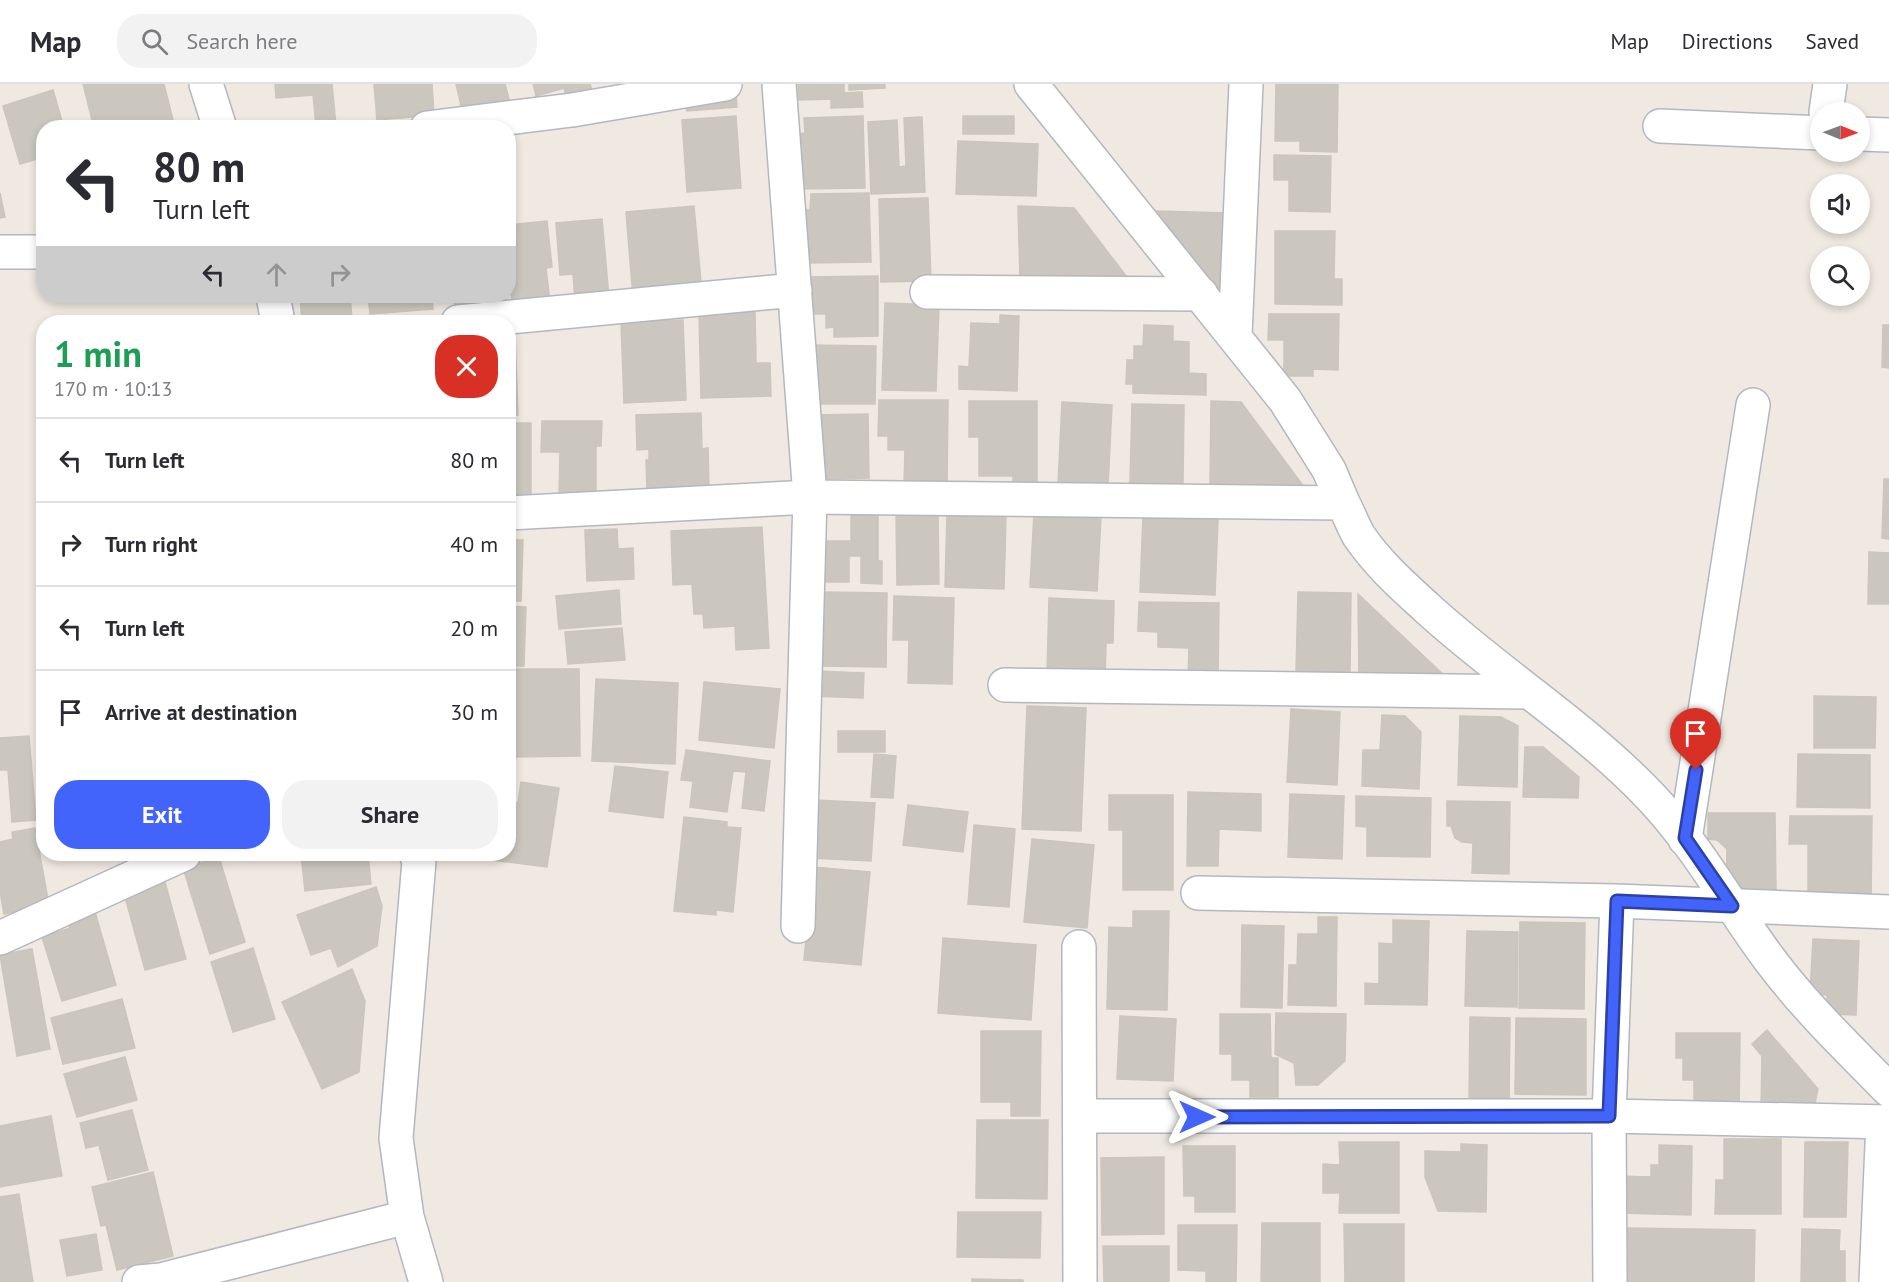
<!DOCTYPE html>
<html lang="en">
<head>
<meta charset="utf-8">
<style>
  body { margin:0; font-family:"PT Sans",sans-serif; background:#f2f2f3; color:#2b2b33; height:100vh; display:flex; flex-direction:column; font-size:22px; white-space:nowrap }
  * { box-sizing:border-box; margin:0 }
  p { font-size:20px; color:#7c7c81 }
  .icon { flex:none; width:33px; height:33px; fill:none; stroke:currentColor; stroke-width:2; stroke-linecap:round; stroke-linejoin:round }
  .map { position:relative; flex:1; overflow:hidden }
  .panel { position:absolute; left:36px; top:231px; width:480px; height:546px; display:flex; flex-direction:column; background:#fff; border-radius:24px; box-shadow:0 3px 9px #0003 }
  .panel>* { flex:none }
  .banner { position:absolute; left:36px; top:36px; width:480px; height:183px; border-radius:24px; box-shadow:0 3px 9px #0003; background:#fff; color:#2b2b33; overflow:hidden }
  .needle { width:39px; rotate:91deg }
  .tools { position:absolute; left:1810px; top:18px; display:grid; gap:12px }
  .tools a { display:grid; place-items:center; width:60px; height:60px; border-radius:50%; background:#fff; box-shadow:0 3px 9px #0003; font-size:30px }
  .pin { position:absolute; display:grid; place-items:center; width:51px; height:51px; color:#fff; margin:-62px -26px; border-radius:50% 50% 50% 0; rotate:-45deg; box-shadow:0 0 6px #0007 }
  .pin .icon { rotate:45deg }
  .me { position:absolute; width:66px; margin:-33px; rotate:90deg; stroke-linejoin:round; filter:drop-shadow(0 0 4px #0008) }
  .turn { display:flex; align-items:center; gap:21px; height:126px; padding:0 18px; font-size:27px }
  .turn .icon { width:78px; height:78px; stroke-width:2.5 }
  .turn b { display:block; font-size:42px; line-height:51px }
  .lanes { display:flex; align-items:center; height:57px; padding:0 18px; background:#0003; justify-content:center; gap:30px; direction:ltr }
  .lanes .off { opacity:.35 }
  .round { display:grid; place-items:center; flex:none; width:63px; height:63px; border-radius:24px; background:#f2f2f3 }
  .head { display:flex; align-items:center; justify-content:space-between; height:102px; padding:0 18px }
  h1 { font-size:36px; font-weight:600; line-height:45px; color:#1e9e55 }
  .cta { display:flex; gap:12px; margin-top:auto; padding:12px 18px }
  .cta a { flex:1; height:69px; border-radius:24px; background:#4264fb; color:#fff; font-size:24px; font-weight:600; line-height:69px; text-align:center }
  .cta a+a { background:#f2f2f3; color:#2b2b33 }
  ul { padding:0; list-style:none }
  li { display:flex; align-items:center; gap:18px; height:84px; padding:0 18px; border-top:2px solid #e1e1e2 }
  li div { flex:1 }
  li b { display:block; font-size:22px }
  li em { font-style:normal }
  header { display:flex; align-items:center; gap:36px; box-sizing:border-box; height:84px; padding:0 30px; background:#fff; border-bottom:2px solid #e1e1e2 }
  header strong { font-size:28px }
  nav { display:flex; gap:33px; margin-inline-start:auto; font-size:21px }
  .search { width:420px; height:54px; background:#f2f2f3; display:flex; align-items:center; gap:15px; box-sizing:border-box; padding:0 21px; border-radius:24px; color:#7c7c81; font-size:22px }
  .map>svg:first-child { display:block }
</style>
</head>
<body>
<header>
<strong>Map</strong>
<div class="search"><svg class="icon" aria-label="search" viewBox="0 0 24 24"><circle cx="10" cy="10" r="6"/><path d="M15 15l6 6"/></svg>Search here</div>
<nav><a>Map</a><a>Directions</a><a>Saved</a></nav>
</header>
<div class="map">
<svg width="1889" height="1198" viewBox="0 0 1889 1198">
  <rect width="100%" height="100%" fill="#efe9e1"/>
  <path fill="#cbc7bf" stroke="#cbc5ba" stroke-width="1.5" d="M83 0H164L174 40 161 44H94Z
    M275 0H332L336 41 316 43 313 11 276 14Z
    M374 0H432L434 31 377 36Z
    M456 0H505L510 19 463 30Z
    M533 0H590L593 10 567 16 564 4 536 12Z
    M798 0H844V9L862 8 863 23 831 24V15L799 16Z
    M849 0H885V4L849 6Z
    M1276 0H1338L1337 68 1300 67V57H1275Z
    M53 6 64 44H44V73L20 80 3 22Z
    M736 8 737 23 687 27 686 12Z
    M736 32 741 104 687 108 682 36Z
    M863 32 865 104 799 105 797 50 805 49 804 34Z
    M963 32H1014V50H963Z
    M922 33 925 108 871 110 868 38 897 36 899 83 906 82 904 34Z
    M958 57 1038 60 1036 112 956 110Z
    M1274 71 1331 72 1330 128 1289 127V96H1274Z
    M0 109 5 133 0 134Z
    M869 109 871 178 804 179 803 126H810L811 110Z
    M928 114 931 197 881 198 879 115Z
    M694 122 702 209 633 214 626 128Z
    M1018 122 1074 124 1130 197H1020Z
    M1154 127 1229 129 1228 207 1217 205Z
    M602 135 609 214 575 216 573 190 560 191 556 139Z
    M547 137 552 183 546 184 550 218 513 223 508 187V141Z
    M1275 147H1335L1334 195H1342V221L1275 220Z
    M878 192V252L834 253V243L826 244V230H809V193Z
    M300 212H350L352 234 302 238Z
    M368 212H432L433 225 370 230Z
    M454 212H491L492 220 455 224Z
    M885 219 939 221 936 307 882 306Z
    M755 228 756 279H770L771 312 701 314 699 230Z
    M1269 230H1339L1338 286 1313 285V292H1284V256H1268Z
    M1000 231 1019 232 1017 307 959 305V282L969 283 971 239 1000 240Z
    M683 236 686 316 624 319 621 238Z
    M1144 241 1173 242V257L1189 258V289L1206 290V311L1133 309V300H1126L1127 276H1134V262H1143Z
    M1883 241H1889V284L1882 283Z
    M508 254H515L518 331H508Z
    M807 261 876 262 875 320H806Z
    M879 316H948L947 402 904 401 905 366H888V352H878Z
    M969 317H1037V400H1013V392H979V353H969Z
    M1211 317 1241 318 1304 403 1210 401Z
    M1062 318 1112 321 1108 402 1058 401Z
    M1132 320 1184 321 1183 400 1130 399Z
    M701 329 702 365 708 364 709 405 647 407 646 376H649V365L637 366 636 331Z
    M868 330 869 394 813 395 812 331Z
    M542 337H602L601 362H596V414H559L560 368H541Z
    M508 339H531V415H508Z
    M1884 395H1889V455L1882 454Z
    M851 426H878V477H882V500L861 499V472H849V498H817V457H851Z
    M1034 428 1101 433 1097 507 1030 503Z
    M896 430H938L939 500 897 501Z
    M947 430 1006 432 1004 505 945 503Z
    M1143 432 1218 435 1215 511 1140 508Z
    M762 443 769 564 736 566 735 542 704 544 703 530H694L692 500 673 501 671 447Z
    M617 445 618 465 633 464 634 495 587 497 585 446Z
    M508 456H523L521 517H508Z
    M1869 468 1889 469V520H1868Z
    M619 506 621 540 559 545 556 512Z
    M822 508 887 509 886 583 821 582Z
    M1298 508 1351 509 1350 591 1296 590Z
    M1358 510 1448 595 1359 596Z
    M894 512 954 514 952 600 908 599 909 556H893Z
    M1049 514 1114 517 1113 559H1106L1105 592 1047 590Z
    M1139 518 1219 519 1218 598 1188 597 1189 564 1158 563V548L1138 547Z
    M508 522 526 523 524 582H508Z
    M622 544 625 576 568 580 565 548Z
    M508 585H579L580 672 508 673Z
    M815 587 864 589 863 614 814 612Z
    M596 595 678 599 675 680 592 677Z
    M704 598 780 605 774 664 699 656Z
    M1814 612 1876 613 1875 664H1814Z
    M1027 622 1086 624 1081 747 1022 745Z
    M1291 625 1340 628 1337 701 1287 698Z
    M1382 631 1405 632 1421 648 1419 705 1362 702 1363 666H1380Z
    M1460 632 1501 633 1518 642 1517 703 1458 701Z
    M838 647H885V668H838Z
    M29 652 36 736 12 738 8 686H0V654Z
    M42 655H44V716Z
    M1525 663H1543L1579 693 1578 714 1523 713Z
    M686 666 770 677 764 727 742 724 746 688 733 687 727 728 690 723 693 697 681 696Z
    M874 670 896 672 893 714 871 713Z
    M1798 670 1870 671V724L1797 723Z
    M615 682 668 688 663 734 609 727Z
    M521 698 559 704 547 783 492 776 493 770H508V718L518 719Z
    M1188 708 1261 710V747L1219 745 1218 782H1187Z
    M1290 710 1344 712 1342 775 1288 773Z
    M1109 711H1173V806H1123V746H1109Z
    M1356 712 1431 714 1430 773 1367 772V743L1356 742Z
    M814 716 875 719 871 777 811 774Z
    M1447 717 1510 718 1509 790 1472 789 1473 759 1462 758 1455 754 1451 742H1447Z
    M908 721 968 728 963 768 903 761Z
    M1708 729H1775L1776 809 1726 808 1727 765 1717 756 1708 755Z
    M1790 732H1872L1871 819 1808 818V760H1789Z
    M684 733 727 738V743L741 744 733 828 716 826V831L674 827Z
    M974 741 1015 745 1009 823 968 820Z
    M35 744 49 821 4 830 0 807V758L13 755 12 748Z
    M1032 755 1094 761 1087 844 1024 838Z
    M81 770H107V774L81 775Z
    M301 770H368L371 800 305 807Z
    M219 773 245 858 210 870 183 784Z
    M813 783 870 788 861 881 804 876Z
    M165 798 186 875 145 886 124 809Z
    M376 803 382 822 377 862 338 883 331 864 311 871 297 831Z
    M93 821 116 901 62 917 42 853 70 844 66 829Z
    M1133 827H1169L1167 926 1107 925 1109 843 1133 844Z
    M1318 833H1337L1336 922 1288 921 1289 881H1297L1298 850H1318Z
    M1393 836 1429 837 1427 921 1365 920V899L1379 900V859L1393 860Z
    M1520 838 1585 839 1584 925 1519 924Z
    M1242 841 1284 842 1282 924 1241 923Z
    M1467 847 1518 848 1517 923 1465 922Z
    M943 854 1036 861 1031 936 938 929Z
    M1813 855 1859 857 1856 931 1827 930V911L1810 910Z
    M253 864 275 935 233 948 211 878Z
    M32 865 50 965 17 972 0 871Z
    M352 885 365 917 359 988 322 1005 282 918Z
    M122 915 135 964 63 980 51 934Z
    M1276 929 1346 930 1345 977 1318 1001H1296L1294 979 1275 970Z
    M1220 930H1270L1271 974H1278V1013H1250V996H1232V970H1220Z
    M1120 932 1176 935 1173 997 1117 995Z
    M1470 933 1510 934 1509 1019 1469 1018Z
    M1516 934 1586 935V1011L1515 1010Z
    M1767 946 1818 1005 1813 1028 1761 1027 1762 972 1752 960Z
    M981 947H1041L1040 1032H1011V1018H981Z
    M1676 949H1740L1739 1030H1715V1017H1694V996H1683V974H1676Z
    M125 973 137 1016 77 1033 64 990Z
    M132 1026 148 1086 108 1096 99 1061 86 1064 80 1039Z
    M51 1032 62 1092 0 1103V1042Z
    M977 1036H1048L1047 1115 976 1114Z
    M1724 1055H1781V1130H1715L1716 1096H1724Z
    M1339 1058H1399V1129H1339L1340 1109H1323V1080L1340 1081Z
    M1805 1058H1848L1846 1133H1804Z
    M1461 1060 1487 1061 1486 1128 1438 1127 1425 1093V1067L1461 1068Z
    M1659 1061 1692 1062 1691 1131 1619 1129V1092L1651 1093V1081H1659Z
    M1183 1062H1235V1128H1195V1112H1184Z
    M1164 1073V1150L1102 1151 1101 1074Z
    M153 1088 173 1172 117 1186 106 1141 101 1142 92 1103Z
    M19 1110 33 1198H0V1113Z
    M958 1128H1041L1040 1174 957 1173Z
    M1262 1139H1320V1198H1261Z
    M1344 1140H1404V1198H1345Z
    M1178 1141H1237L1236 1198H1206V1187L1178 1186Z
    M1627 1144 1755 1146 1754 1198H1626Z
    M1802 1145 1840 1146 1839 1167H1845V1198H1801Z
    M96 1150 102 1186 67 1192 60 1156Z
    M1103 1162H1169V1198H1104Z
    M972 1195 1023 1196V1198H972Z"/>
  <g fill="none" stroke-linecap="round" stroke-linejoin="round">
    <g stroke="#b4b7c1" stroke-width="36">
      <path id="street" d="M206 0 220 44
        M779 0 810 413 798 842
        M1031 0 1285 316 1329 386 1343 419
        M1826 28 1830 0
        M1660 42 1821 49
        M427 44 572 26 725 0
        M1860 50 1889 51
        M0 168H44
        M927 208 1201 210
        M273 212 278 238
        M458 238 795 206
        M1235 252 1246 0
        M508 429 810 413 1343 419C1349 430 1353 442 1359 452 1378 480 1403 502 1427 524 1499 590 1582 641 1649 711 1696 760 1729 821 1770 876 1805 923 1848 964 1889 1006
        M1005 601 1526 608
        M1685 755 1753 321
        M416 770 419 777 396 1054 407 1133 426 1198
        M1198 809 1617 817 1889 828
        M0 854 184 770
        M1079 863 1080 1198
        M1080 1032H1609L1889 1038
        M139 1198 161 1196 407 1133
        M1610 1198 1609 1032 1617 817
        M1876 1198 1883 1038"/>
    </g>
    <use href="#street" stroke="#fff" stroke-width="33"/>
  </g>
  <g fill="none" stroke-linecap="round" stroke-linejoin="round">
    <g stroke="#2b41a3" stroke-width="15">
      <path id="route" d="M1197 1033 1609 1032 1617 817 1732 822 1685 754 1696 686"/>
    </g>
    <use href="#route" stroke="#4264fb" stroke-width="10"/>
  </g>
</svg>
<div class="tools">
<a><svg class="needle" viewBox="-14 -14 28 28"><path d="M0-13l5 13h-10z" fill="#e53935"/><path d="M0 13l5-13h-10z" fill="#7c7c81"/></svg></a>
<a><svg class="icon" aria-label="sound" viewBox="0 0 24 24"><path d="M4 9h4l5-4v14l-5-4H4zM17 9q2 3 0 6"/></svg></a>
<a><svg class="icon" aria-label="search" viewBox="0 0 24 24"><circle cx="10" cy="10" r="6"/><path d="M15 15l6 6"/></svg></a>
</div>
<div class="pin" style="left:1696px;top:686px;background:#d93025"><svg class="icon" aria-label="arrive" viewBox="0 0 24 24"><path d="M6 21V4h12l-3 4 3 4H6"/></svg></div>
<svg class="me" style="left:1197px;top:1033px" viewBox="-20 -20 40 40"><path d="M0-17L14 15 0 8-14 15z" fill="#4264fb" stroke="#fff" stroke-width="4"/></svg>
<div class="banner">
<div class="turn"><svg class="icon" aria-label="left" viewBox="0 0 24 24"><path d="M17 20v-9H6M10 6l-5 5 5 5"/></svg><div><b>80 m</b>Turn left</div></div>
<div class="lanes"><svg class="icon" aria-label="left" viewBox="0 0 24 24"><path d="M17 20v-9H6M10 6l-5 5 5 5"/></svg><svg class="icon off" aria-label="ahead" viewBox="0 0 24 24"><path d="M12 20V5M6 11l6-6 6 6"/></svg><svg class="icon off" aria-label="right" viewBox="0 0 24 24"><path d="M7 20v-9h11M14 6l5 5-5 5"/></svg></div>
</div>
<section class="panel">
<div class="head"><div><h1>1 min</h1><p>170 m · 10:13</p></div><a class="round" style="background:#d93025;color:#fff"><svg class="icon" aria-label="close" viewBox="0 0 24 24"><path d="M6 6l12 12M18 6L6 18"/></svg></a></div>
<ul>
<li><svg class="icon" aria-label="left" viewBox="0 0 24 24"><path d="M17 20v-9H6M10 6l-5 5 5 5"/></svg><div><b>Turn left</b></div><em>80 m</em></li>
<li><svg class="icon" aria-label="right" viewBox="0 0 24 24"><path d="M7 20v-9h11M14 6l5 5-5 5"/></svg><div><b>Turn right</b></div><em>40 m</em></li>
<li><svg class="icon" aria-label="left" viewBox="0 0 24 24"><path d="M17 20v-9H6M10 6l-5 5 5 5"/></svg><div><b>Turn left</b></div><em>20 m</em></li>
<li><svg class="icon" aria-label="arrive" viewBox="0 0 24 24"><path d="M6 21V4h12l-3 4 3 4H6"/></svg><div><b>Arrive at destination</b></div><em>30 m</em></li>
</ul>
<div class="cta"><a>Exit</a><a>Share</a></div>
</section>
</div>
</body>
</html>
